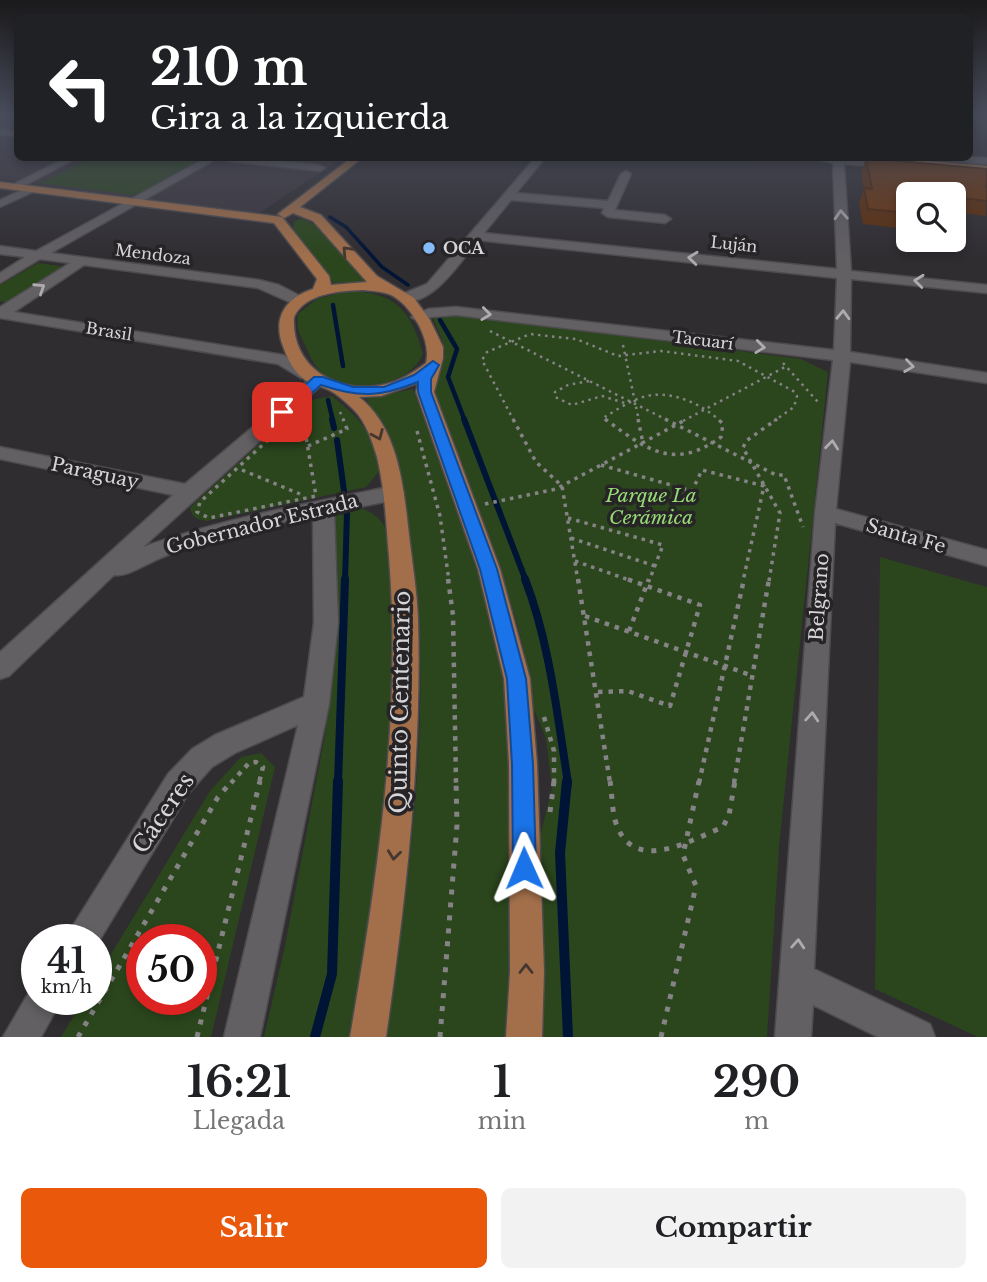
<!DOCTYPE html>
<html lang="es">
<head>
<meta charset="utf-8">
<style>
  body { margin:0; font-family:"Libre Baskerville",serif; background:#f2f2f2; color:#202124; height:100vh; display:flex; flex-direction:column; font-size:26px; white-space:nowrap }
  * { box-sizing:border-box; margin:0 }
  p { font-size:23px; color:#757577 }
  .icon { flex:none; width:38px; height:38px; fill:none; stroke:currentColor; stroke-width:2; stroke-linecap:round; stroke-linejoin:round }
  .map { position:relative; height:1037px; overflow:hidden }
  .side { display:flex; flex-direction:column; background:#fff; flex:1 }
  .side>* { flex:none }
  .top-card { position:absolute; left:14px; top:14px; width:959px; height:147px; border-radius:10px; box-shadow:0 4px 10px #0003; background:#202124; color:#fff; overflow:hidden }
  .buttons { position:absolute; left:896px; top:182px; display:grid; gap:14px }
  .buttons a { display:grid; place-items:center; width:70px; height:70px; border-radius:10px; background:#fff; box-shadow:0 4px 10px #0003; font-size:35px }
  .speed { position:absolute; left:21px; top:924px; display:flex; gap:14px; font-size:35px; font-weight:700; text-align:center }
  .speed>* { display:grid; place-content:center; width:91px; height:91px; border-radius:50%; background:#fff; box-shadow:0 4px 10px #0003; line-height:1 }
  .speed small { font-size:18px; font-weight:400 }
  .speed .limit { border:10px solid #d22; background:#fff; color:#111 }
  .pin { position:absolute; display:grid; place-items:center; width:60px; height:60px; color:#fff; margin:-30px; border-radius:14px; box-shadow:0 4px 10px #0006 }
  .me { position:absolute; width:77px; margin:-38px; rotate:359deg; stroke-linejoin:round; filter:drop-shadow(0 0 5px #0008) }
  .turn { display:flex; align-items:center; gap:24px; height:147px; padding:0 21px; font-size:32px }
  .turn .icon { width:91px; height:91px; stroke-width:2.5 }
  .turn b { display:block; font-size:49px; line-height:60px }
  .eta { display:flex; justify-content:space-evenly; align-items:center; height:119px; text-align:center }
  .eta b { font-size:42px; font-weight:700; line-height:49px }
  .cta { display:flex; gap:14px; margin-top:auto; padding:14px 21px }
  .cta a { flex:1; height:80px; border-radius:10px; background:#ea580c; color:#fff; font-size:28px; font-weight:700; line-height:80px; text-align:center }
  .cta a+a { background:#f2f2f2; color:#202124 }
  .map>svg:first-child { display:block }
</style>
</head>
<body>
<div class="map">
<svg width="987" height="1037" viewBox="0 0 987 1037">
  <rect width="100%" height="100%" fill="#302d31"/>
  <path fill="#3c363e" d="M0 114H17L18 158H342L258 214 0 179Z"/>
  <path fill="#2b461d" fill-rule="evenodd" d="M91 158H204L135 195 40 183Z
    M300 219C323 222 352 265 367 282L334 283 292 233 294 222Z
    M38 263 66 267 9 303 0 301V285Z
    M348 291C394 292 411 309 423 354 409 387 355 393 326 376 315 369 310 356 305 345 299 333 296 327 298 314L317 299Z
    M445 313 801 359 828 372 779 846 767 1037H543L540 837 552 788 546 738 531 702 525 654 516 620 488 536 434 393C444 351 453 362 433 319Z
    M413 389 459 512 486 595 507 700 512 908 505 1037H385C411 870 436 691 408 524 404 498 401 471 392 446 386 430 375 414 366 399Z
    M332 396C365 423 369 429 381 469L366 487 207 521C198 519 192 519 190 508L194 504 306 401Z
    M351 507C369 508 381 517 388 533 395 550 391 578 392 596 400 744 374 892 354 1037H264L285 946 325 735 338 572 333 520 339 509Z
    M880 557 987 587V1037H978L875 989Z
    M261 753 275 767 211 1037H61L84 999H96V979L210 791 241 757ZM142 940H201V999H142Z"/>
  <g fill="none" stroke-linecap="round" stroke-linejoin="round">
    <path stroke="#001435" stroke-width="3.5" d="M330 217 346 227 382 267 408 285"/>
    <path stroke="#001435" stroke-width="4.5" d="M333 305 343 366
      M440 320 457 349 448 377 465 421
      M328 400 333 421"/>
    <path stroke="#001435" stroke-width="6" d="M332 419 334 428
      M464 419 526 581
      M337 440 344 491
      M345 581 347 512"/>
    <path stroke="#001435" stroke-width="8" d="M525 579C550 644 557 714 568 783
      M338 783 345 579"/>
    <path stroke="#001435" stroke-width="10" d="M567 781 560 853 568 1037
      M315 1037 332 974 338 781"/>
    <g stroke="#4d4b4e" stroke-width="3">
      <path id="minor" d="M2 114H18V120L2 118Z
        M0 129 18 131V137L0 135Z
        M970 157 987 158V164L947 161 942 158Z
        M65 158H77L18 189 8 187Z
        M206 158H218L51 253 259 280 279 285 304 298 306 301 304 304H294L258 288 84 265 14 312 283 355 313 370 314 376H325L327 380 143 547C225 518 309 503 394 486L401 488 404 493 401 498 394 500 334 512 338 623 329 704 260 1037H224L298 725 235 753 212 767 188 794 96 946V940H64L168 774 192 749 215 735 304 697 314 623 313 516C259 527 204 538 154 561 142 566 127 577 114 575L9 676 0 679V652L173 495 0 459V447L185 484 311 378H301L278 364 0 318V307L70 263 40 259 0 283V273L25 257 0 254V246L36 251Z
        M222 158H251L320 165 325 168 320 171 227 161Z
        M535 158H545L516 193 608 201 621 174 626 171 631 174 615 210 665 215 671 219 665 223 608 217 602 213 604 208 511 200 484 233 837 269 833 163 810 158H844L897 163 898 165 893 168 844 164 851 271 987 285V293L851 279 850 352 987 373V383L850 362 836 509 987 550V566L835 523 814 969 930 1024 935 1037H878L813 1005 811 1037H775L815 513 833 360 456 315 431 317 419 322 411 317 428 309 456 307 834 350 837 278 478 240C461 261 432 308 400 301L398 298 400 295 427 284Z
        M31 186 35 187V191L0 207V200Z
        M37 984V999H62L41 1037H3L32 987Z"/>
    </g>
    <g stroke="#4d4b4e" stroke-width="3">
      <path id="major" d="M351 158H362L300 207 321 215 377 276 414 298 430 320 443 347V358L434 392 500 569 530 679 537 764 544 972 542 1037H506L510 972 509 764 504 679 478 569 416 392 418 383 381 396 359 397C401 430 404 494 410 543 413 568 417 593 418 618 422 758 406 898 386 1037H350C377 879 402 717 389 557 386 524 385 490 377 457 372 441 366 422 354 410 347 403 337 394 329 390 322 386 312 385 305 380 295 373 288 360 284 349 272 320 283 299 313 289L317 279 274 223 0 188V182L282 217 329 276 331 285 367 282 313 221 293 213 284 218 278 214ZM362 290C372 291 382 291 391 295 411 305 432 340 426 363 413 373 398 382 382 385 336 394 291 367 294 317 305 293 340 291 362 290Z
        M856 158H891L987 166V172L861 161Z"/>
    </g>
    <path stroke="#858386" stroke-width="2.5" stroke-dasharray="2.5 4.5" stroke-linecap="butt" d="M490 331 669 421
      M623 345 639 421
      M783 363 818 402
      M589 381 568 385 555 392V397L572 405 602 396 628 404
      M340 412 344 421
      M514 421 482 360 487 352 530 334 576 339 618 356 661 351 738 361 795 392 797 396 794 407 774 421
      M607 421 603 418C615 411 629 401 643 397 669 389 701 403 720 421
      M683 421 785 367"/>
    <path stroke="#858386" stroke-width="3.5" stroke-dasharray="3.5 5" stroke-linecap="butt" d="M513 419 536 462 562 486 578 581
      M605 419C647 450 674 471 721 437L723 424 718 419
      M638 419 643 443
      M665 419 776 475H784L803 527
      M289 425 303 428 305 431 316 496 209 518 197 512 200 502 279 430Z
      M417 431 440 516 449 581
      M308 446 347 429 343 419
      M601 465 692 491 702 470 764 486 743 581
      M242 470 300 494
      M485 504 556 489 687 419
      M568 518 663 545 649 581
      M571 538 655 566
      M575 561 632 581
      M769 581 780 513 743 448 746 441 777 419"/>
    <path stroke="#858386" stroke-width="4.5" stroke-dasharray="4.5 6" stroke-linecap="butt" d="M448 579 453 615 456 783
      M578 579 610 783
      M585 616 753 676
      M629 631 649 579
      M598 692 628 691 670 706 700 605 627 579
      M544 717 554 751V783
      M231 783 249 763 256 762 263 767 259 783
      M699 783 744 579
      M734 783 769 579"/>
    <path stroke="#858386" stroke-width="5" stroke-dasharray="5 8" stroke-linecap="butt" d="M610 781C612 794 612 808 615 820 631 876 689 841 723 827L729 815 735 781
      M550 812 554 781
      M78 1037 218 797 232 781
      M197 1037 260 781
      M440 1037 457 825 456 781
      M661 1037 696 886 683 855 699 781"/>
    <use href="#minor" fill="#636064" fill-rule="evenodd"/>
    <use href="#major" fill="#a26f4a" fill-rule="evenodd"/>
  </g>
  <path fill="#5f2e0c" d="M866 158 987 169 986 216 954 212V194H908V229L863 224 859 203 864 188 861 172Z"/>
  <path fill="#6f360e" stroke="#4e260a" stroke-width="2" d="M866 158 987 169V186H986L987 189V201L954 197V194H908V213L868 209 864 188 872 189Z"/>
  <defs><path id="oneway-chevron" d="M-2-3.5L2.5 0L-2 3.5" fill="none" stroke-width="1.6" stroke-linecap="round" stroke-linejoin="round" transform="scale(1.75)"/></defs>
  <g stroke="#aeacaf">
    <use href="#oneway-chevron" transform="translate(841 215) rotate(-93)"/>
    <use href="#oneway-chevron" transform="translate(693 258) rotate(-174)"/>
    <use href="#oneway-chevron" transform="translate(919 281) rotate(-174)"/>
    <use href="#oneway-chevron" transform="translate(40 288) rotate(-33)"/>
    <use href="#oneway-chevron" transform="translate(486 314) rotate(7)"/>
    <use href="#oneway-chevron" transform="translate(843 315) rotate(-88)"/>
    <use href="#oneway-chevron" transform="translate(760 347) rotate(7)"/>
    <use href="#oneway-chevron" transform="translate(909 366) rotate(8)"/>
    <use href="#oneway-chevron" transform="translate(832 445) rotate(-84)"/>
    <use href="#oneway-chevron" transform="translate(812 717) rotate(-86)"/>
    <use href="#oneway-chevron" transform="translate(798 944) rotate(-86)"/>
  </g>
  <g stroke="#453730">
    <use href="#oneway-chevron" transform="translate(347 251) rotate(-133)"/>
    <use href="#oneway-chevron" transform="translate(378 435) rotate(67)"/>
    <use href="#oneway-chevron" transform="translate(394 855) rotate(97)"/>
    <use href="#oneway-chevron" transform="translate(526 969) rotate(-90)"/>
  </g>
  <linearGradient id="sky" x2="0" y2="1"><stop stop-color="#1a191b"/><stop offset="0.44" stop-color="#484c5a"/><stop offset="1" stop-color="#484c5a" stop-opacity="0"/></linearGradient>
  <rect width="987" height="259" fill="url(#sky)"/>
  <path fill="#1a73e8" stroke="#114b97" stroke-width="2" d="M433 361 439 365 431 379V392L497 569 526 679 533 764 536 868 533 877 524 880 516 877 513 868 512 764 507 679 480 569 418 392V382C380 397 360 398 321 385L287 415H277L275 412 314 377H323L353 387H384L414 375Z"/>
  <circle fill="#84bcfb" stroke="#262427" stroke-width="2.5" cx="429" cy="248" r="7"/>
  <g text-anchor="middle" dominant-baseline="central" stroke-width="7" stroke-linejoin="round" paint-order="stroke">
    <g font-size="16" fill="#d6d5d7" stroke="#262427">
      <text transform="translate(734 244) rotate(6)">Luján</text>
      <text transform="translate(153 254) rotate(7)">Mendoza</text>
      <text transform="translate(109 331) rotate(9)">Brasil</text>
      <text transform="translate(703 340) rotate(7)">Tacuarí</text>
    </g>
    <g font-size="16" font-weight="bold" fill="#d6d5d7" stroke="#262427" text-anchor="start">
      <text x="443" y="248">OCA</text>
    </g>
    <g font-size="19" fill="#d6d5d7" stroke="#262427">
      <text transform="translate(95 473) rotate(12)">Paraguay</text>
      <text transform="translate(262 524) rotate(-14)">Gobernador Estrada</text>
      <text transform="translate(906 536) rotate(16)">Santa Fe</text>
      <text transform="translate(819 597) rotate(-86)">Belgrano</text>
    </g>
    <g font-size="19" font-style="italic" fill="#97da74" stroke="#262427">
      <text x="651" y="495">Parque La<tspan x="651" dy="22">Cerámica</tspan></text>
    </g>
    <g font-size="23" fill="#d6d5d7" stroke="#262427">
      <text transform="translate(400 702) rotate(-89)">Quinto Centenario</text>
      <text transform="translate(163 813) rotate(-56)">Cáceres</text>
    </g>
  </g>
</svg>
<div class="buttons">
<a><svg class="icon" aria-label="search" viewBox="0 0 24 24"><circle cx="10" cy="10" r="6"/><path d="M15 15l6 6"/></svg></a>
</div>
<div class="speed"><div>41<small>km/h</small></div><div class="limit">50</div></div>
<div class="pin" style="left:282px;top:412px;background:#d93025"><svg class="icon" aria-label="arrive" viewBox="0 0 24 24"><path d="M6 21V4h12l-3 4 3 4H6"/></svg></div>
<svg class="me" style="left:524px;top:868px" viewBox="-20 -20 40 40"><path d="M0-17L14 15 0 8-14 15z" fill="#1a73e8" stroke="#fff" stroke-width="4"/></svg>
<div class="top-card">
<div class="turn"><svg class="icon" aria-label="left" viewBox="0 0 24 24"><path d="M17 20v-9H6M10 6l-5 5 5 5"/></svg><div><b>210 m</b>Gira a la izquierda</div></div>
</div>
</div>
<section class="side">
<div class="eta">
<div><b>16:21</b><p>Llegada</p></div>
<div><b>1</b><p>min</p></div>
<div><b>290</b><p>m</p></div>
</div>
<div class="cta"><a>Salir</a><a>Compartir</a></div>
</section>
</body>
</html>
